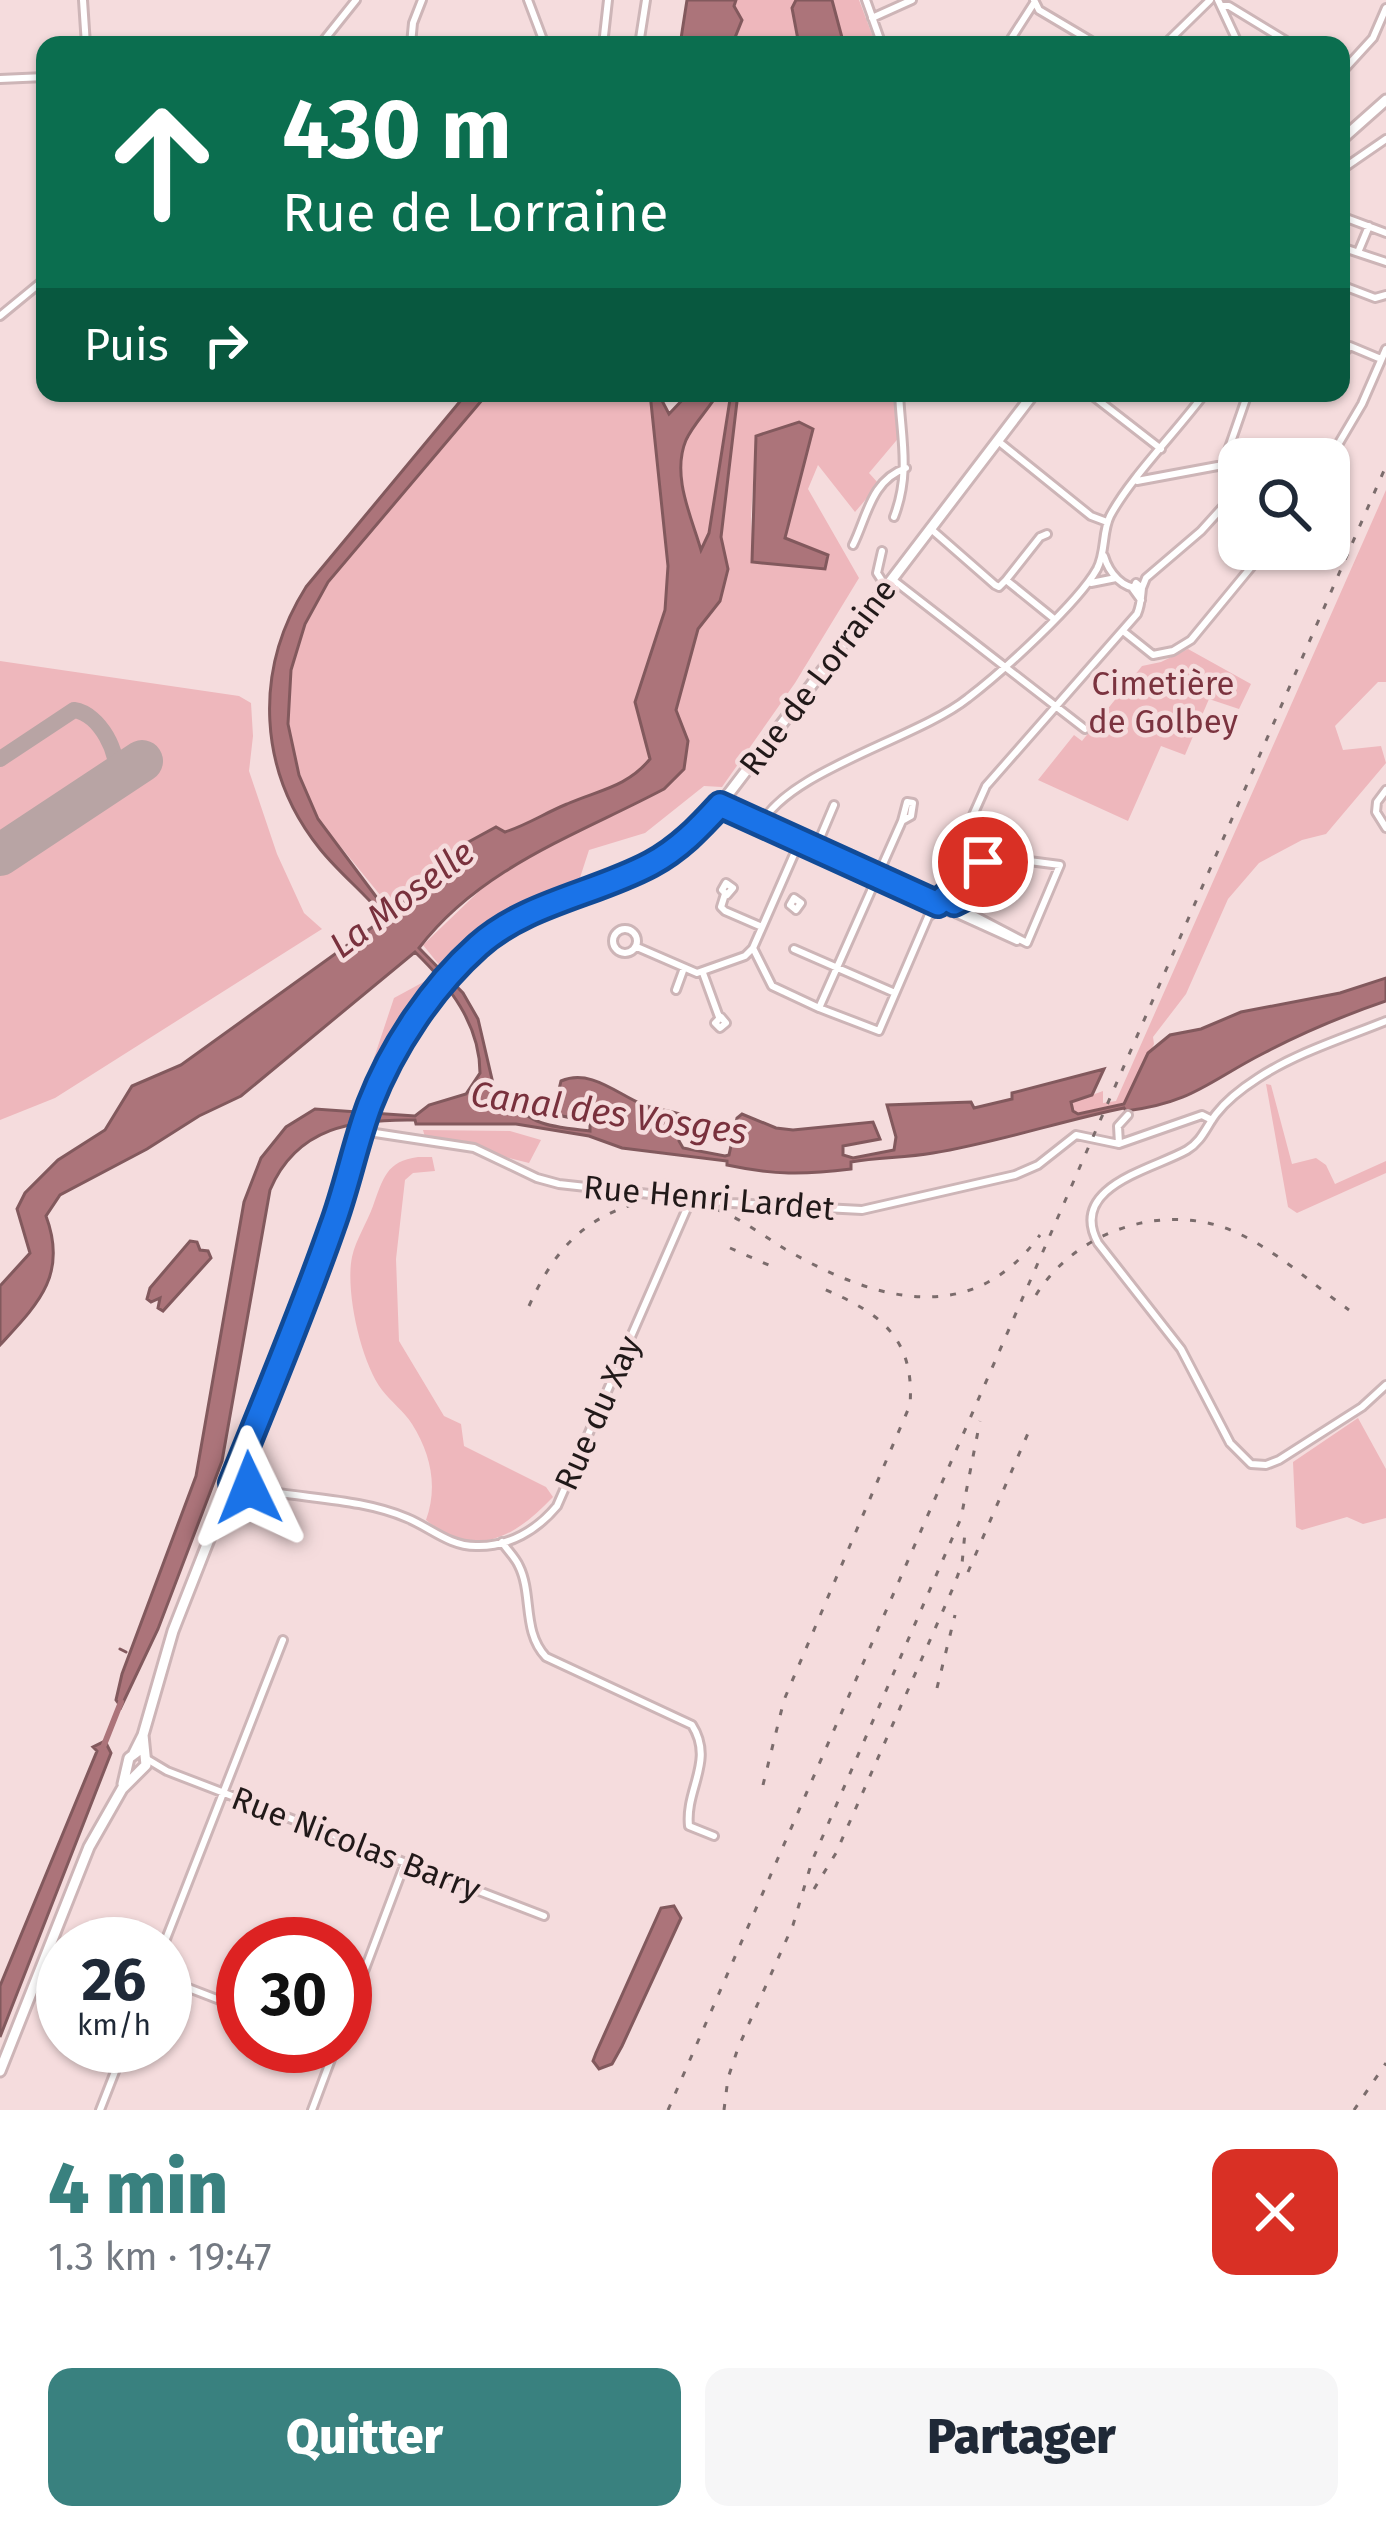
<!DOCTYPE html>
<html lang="fr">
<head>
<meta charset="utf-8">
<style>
  body { margin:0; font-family:"Fira Sans",sans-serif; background:#f6f6f7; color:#1f2937; height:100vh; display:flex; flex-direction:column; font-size:45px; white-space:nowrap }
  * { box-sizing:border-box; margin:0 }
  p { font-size:39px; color:#747a83 }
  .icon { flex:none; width:66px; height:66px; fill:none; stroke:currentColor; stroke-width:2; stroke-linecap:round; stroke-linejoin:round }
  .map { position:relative; height:2110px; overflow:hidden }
  .details { display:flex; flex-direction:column; background:#fff; flex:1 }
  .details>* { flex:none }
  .top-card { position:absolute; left:36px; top:36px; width:1314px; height:366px; border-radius:24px; box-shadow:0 3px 9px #0004; background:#0b6e4f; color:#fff; overflow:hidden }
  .fabs { position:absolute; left:1218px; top:438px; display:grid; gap:24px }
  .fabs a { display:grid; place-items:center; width:132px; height:132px; border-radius:24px; background:#fff; box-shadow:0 3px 9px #0004; font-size:60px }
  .speed { position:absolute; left:36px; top:1917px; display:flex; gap:24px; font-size:60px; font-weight:700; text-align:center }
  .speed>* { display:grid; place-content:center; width:156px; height:156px; border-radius:50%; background:#fff; box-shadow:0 3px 9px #0004; line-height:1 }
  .speed small { font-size:30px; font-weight:400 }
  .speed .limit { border:18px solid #d22; background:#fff; color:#111 }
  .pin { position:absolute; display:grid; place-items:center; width:102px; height:102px; color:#fff; margin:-51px; border:6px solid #fff; border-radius:50%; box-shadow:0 3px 12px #0007 }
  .me { position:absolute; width:132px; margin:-66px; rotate:358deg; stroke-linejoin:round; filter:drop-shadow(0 0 9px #0008) }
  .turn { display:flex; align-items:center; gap:42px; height:252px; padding:0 48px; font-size:54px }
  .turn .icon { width:156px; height:156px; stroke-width:2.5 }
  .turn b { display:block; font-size:84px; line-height:102px }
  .then { display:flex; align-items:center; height:114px; padding:0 48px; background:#0003; gap:24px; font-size:45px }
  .round { display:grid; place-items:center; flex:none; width:126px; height:126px; border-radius:24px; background:#f6f6f7 }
  .summary { display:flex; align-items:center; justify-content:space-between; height:204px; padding:0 48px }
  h1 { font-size:72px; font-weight:800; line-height:90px; color:#39817f }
  .button { display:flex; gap:24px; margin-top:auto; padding:24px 48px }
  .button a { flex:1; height:138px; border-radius:24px; background:#39817f; color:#fff; font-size:48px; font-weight:800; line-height:138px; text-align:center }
  .button a+a { background:#f6f6f7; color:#1f2937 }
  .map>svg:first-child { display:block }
</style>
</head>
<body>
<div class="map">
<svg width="1386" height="2110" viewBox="0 0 1386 2110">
  <rect width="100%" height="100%" fill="#f5dcdd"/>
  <path fill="#eeb7bc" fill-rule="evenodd" d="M736 0H859L876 45H732L742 20 734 6Z
    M488 393H650L668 566 665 610 635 702 650 758C627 787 599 790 567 804 545 813 527 825 504 832L496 827 461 846 454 863 394 912 318 819 299 775 288 724 291 670 305 624 328 582Z
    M719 393H731L709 533 701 550C690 520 671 475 686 440 694 423 709 409 719 393Z
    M738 393H894L901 435 869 473 879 484 855 512 818 465 808 489 859 578 795 683 722 787 704 786 645 833 589 850 576 890 501 922 445 972 423 945 498 873 664 789 683 769 688 741 676 710 698 629 720 601 727 569 721 537ZM799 422 813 429 785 539 828 555 753 562 751 517 756 436Z
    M1386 490V682H1378L1335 726 1343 750 1381 746 1386 763 1326 834 1302 840 1259 863 1228 899 1186 994 1153 1037 1154 1044 1127 1103 1077 1114 1070 1103 1103 1091V1103L1116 1101Z
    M1188 649 1251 684 1239 709 1209 699 1185 755 1161 746 1128 821 1038 780 1074 735 1082 741 1142 666 1161 662Z
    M0 661 239 696 251 703 253 736 249 771 277 854 304 913 322 929 55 1098 0 1120Z
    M429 979 432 988 375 1073 370 1070 394 998Z
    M1266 1084 1271 1085 1292 1164 1316 1158 1326 1165 1335 1184 1386 1161V1173L1297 1213 1288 1207Z
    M423 1130 510 1131 541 1140 529 1163 425 1137Z
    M418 1157H432L435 1171 413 1173 405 1180 396 1259 399 1341 444 1416 461 1424 464 1446 546 1487 553 1497C514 1538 475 1560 426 1520 438 1487 431 1454 412 1424 404 1411 391 1402 382 1390 361 1362 345 1291 352 1257 356 1239 367 1223 373 1206 383 1179 386 1161 418 1157Z
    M1358 1418 1386 1469V1518L1363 1524 1347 1517 1302 1530 1296 1527 1293 1462Z"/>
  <path fill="#ac747a" stroke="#82595d" stroke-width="3" d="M687 0H736L734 6 742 20 732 45H680Z
    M796 0H832L844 45H799L792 8Z
    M467 393H488L328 582 305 624 291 670 288 724 299 775 318 819 389 914 454 863 461 846 496 827 505 832C527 825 545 813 567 804 599 790 627 787 650 759L635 702 665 610 668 566 650 393H658L669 414 689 393H718C709 409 694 423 686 440 671 476 692 518 701 550L709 533 731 393H738L721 537 728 569 720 601 698 629 676 710 688 741 684 769 664 789C577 835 481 867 419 948L463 993 478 1019 495 1092C509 1100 520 1114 537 1121 553 1128 573 1129 590 1131V1122L553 1114 561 1081C591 1068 618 1095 644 1105 656 1110 670 1110 682 1115L679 1141 683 1148 725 1156 729 1155 737 1118 742 1114 776 1128 793 1130 873 1122 880 1139 843 1146V1155L853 1158 894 1150 896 1137 887 1105 971 1102 974 1108 1012 1099V1093L1104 1069 1092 1095 1071 1102 1073 1111 1078 1114 1124 1104 1148 1053 1170 1035 1201 1029 1241 1012 1340 993 1386 978V1001C1345 1015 1302 1033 1264 1053 1209 1081 1192 1103 1126 1111L1124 1108C1061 1121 999 1142 933 1153 904 1158 880 1157 851 1162V1169C803 1175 774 1175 727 1165V1161L622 1148 589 1136 516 1124H416L415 1120C355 1119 297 1126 270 1190L222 1461 158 1629 121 1707 116 1700 122 1674 196 1476 244 1202 261 1158 286 1127 315 1109 415 1116 429 1105 466 1094 480 1073C480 1024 449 985 415 952L241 1096 199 1116 147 1149 60 1195 46 1216C68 1275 38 1304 0 1345V1286L30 1253 17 1209 25 1193 58 1160 105 1130 132 1086 181 1065 385 918C365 893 340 874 320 849 258 772 253 671 306 587Z
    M799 422 813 429 785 538 828 555 825 569 752 562 756 436Z
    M190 1241 197 1242 200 1250 208 1251 211 1258 163 1311 158 1308 160 1298 151 1302 147 1299 150 1288Z
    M105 1741 111 1753 0 2037V1986L97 1751 93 1747Z
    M674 1906 681 1918 622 2046 612 2064 599 2069 593 2061 596 2053 661 1908Z"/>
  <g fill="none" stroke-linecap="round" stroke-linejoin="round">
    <path stroke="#82595d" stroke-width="3" d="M520 1099 539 1110 558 1111
      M120 1649 126 1652"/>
    <path stroke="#ac747a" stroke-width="6" d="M104 1745 121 1702"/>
    <path stroke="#b8a4a4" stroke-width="16" d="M0 759 74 710C100 714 120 753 116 778"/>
    <path stroke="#b8a4a4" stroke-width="42" d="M0 855 142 761"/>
    <g stroke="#cdb5b7" stroke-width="12">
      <path id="minor" d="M83 0 86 45
        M528 0 545 45
        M866 0 882 45
        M1034 0 1039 10 1098 45
        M1218 0 1239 45
        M1221 6H1229L1293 45
        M872 18 912 0
        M411 44 413 23 422 0
        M320 45 356 0
        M603 45 608 0
        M639 45 646 0
        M1007 45 1034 3
        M1164 45 1210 0
        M1341 73 1373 38 1386 8
        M0 79 45 77
        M1341 170 1386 139
        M1341 216 1386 233
        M1341 247 1386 262
        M1359 250 1369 226
        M1341 285 1375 298 1386 295
        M0 316 45 279
        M1341 356 1350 346 1381 359
        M1081 393H1089L1161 449
        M998 441 1091 516 1107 522
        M1274 459H1276
        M1329 460 1362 404 1386 349
        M1137 481 1223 465 1248 393
        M894 517C911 473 901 438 899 393
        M931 529 995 585 999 587 1006 580 1053 618
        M853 545C867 517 871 480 906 468
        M882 551 877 573 886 587
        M1104 556C1109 573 1123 590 1142 588L1146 578 1201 531 1239 489
        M892 579 1085 729
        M1006 580 1040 537 1047 534
        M1091 583 1116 578
        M1123 631 1153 655 1173 651 1191 640 1266 549
        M1386 790 1377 802 1376 812 1386 828
        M720 805 938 904
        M902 821 911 816 913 803 907 802 902 821 819 1008 879 1031 928 917 939 908
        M760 826C788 770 917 739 968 698 1001 673 1078 603 1097 569 1106 552 1102 532 1110 516 1130 478 1178 430 1205 393
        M815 850 834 805
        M726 883 733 888 727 895 722 890Z
        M725 894 721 907 725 911 762 927
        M943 897 953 901 951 912 939 908 941 887 986 786 1137 614C1141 605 1141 597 1142 588L1136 583 1133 589 1141 600
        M794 898 801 903 796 910 790 905Z
        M954 903 966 897 990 856 1060 865 1027 943
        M956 906 1027 943
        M953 912 1017 941
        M613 941a12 12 0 1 1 24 0a12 12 0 1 1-24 0Z
        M637 947 697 973 745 956 753 948 799 843
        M753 948 772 986 819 1008
        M794 949 895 993
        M703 973 719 1017
        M676 990 684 968
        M721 1017 726 1023 720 1028 715 1023Z
        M1386 1021C1344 1038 1296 1053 1258 1078 1244 1087 1226 1101 1216 1114 1206 1127 1202 1141 1187 1150 1154 1169 1067 1186 1098 1243L1181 1349 1230 1443 1251 1464 1266 1465 1279 1460 1362 1407 1386 1385
        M362 1131 474 1148 537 1178 559 1184 731 1203 862 1210 1015 1175 1038 1165 1076 1135 1119 1144 1202 1115 1212 1120
        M1119 1144 1118 1126 1128 1115
        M232 1483C288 1500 353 1495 407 1518 431 1528 449 1546 476 1546 509 1547 537 1530 557 1506L691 1199
        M502 1542C507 1550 515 1557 519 1566 533 1594 522 1632 546 1657L692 1725C715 1761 685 1789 689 1826L714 1836
        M147 1759 167 1771 544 1916
        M164 1944 283 1640
        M165 1979 243 2009
        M345 2022 405 1863
        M100 2110 125 2046
        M312 2110 336 2046"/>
    </g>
    <g stroke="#cdb5b7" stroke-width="15">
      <path id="major" d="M1341 140 1386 100
        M134 1753 143 1735 173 1631 333 1224 370 1104 389 1064 435 995 489 937 535 912 650 865 692 835 720 805 1034 393
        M123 1784 129 1758 137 1752
        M0 2071 89 1847 122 1789 146 1765 143 1735"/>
    </g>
    <use href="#minor" stroke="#fff" stroke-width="6"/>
    <use href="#major" stroke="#fff" stroke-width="9"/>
    <path stroke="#7b6c6c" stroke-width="3" stroke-dasharray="6 12" stroke-linecap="butt" d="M612 1202C643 1195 683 1198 713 1208 739 1217 762 1235 785 1249 873 1300 971 1330 1040 1235
      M730 1248 773 1267
      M1036 1295C1075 1232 1162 1201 1233 1231 1275 1249 1312 1284 1349 1310
      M529 1306C552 1255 579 1221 634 1204
      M968 1572 1032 1424
      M937 1688 955 1615
      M763 1785 784 1700 910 1405C915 1338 880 1313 824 1289
      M814 1889 836 1853 953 1588 962 1564 965 1532
      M668 2110 1386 466
      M724 2110 728 2078 738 2048 793 1925 812 1861 961 1518 980 1421
      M1354 2110 1386 2063"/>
  </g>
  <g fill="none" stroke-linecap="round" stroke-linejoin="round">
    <g stroke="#114b97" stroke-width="30">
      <path id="route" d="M249 1488 232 1483C266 1398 302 1313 332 1227 347 1187 355 1144 370 1104 392 1047 432 987 478 946 526 903 595 894 651 864 679 849 699 828 720 805L938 904 944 897 954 903 966 897 983 862"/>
    </g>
    <use href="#route" stroke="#1a73e8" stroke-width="21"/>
  </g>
  <g text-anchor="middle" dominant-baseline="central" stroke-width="9" stroke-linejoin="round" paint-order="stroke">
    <g font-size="33" fill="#211919" stroke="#f5dcdd">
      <text transform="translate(818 677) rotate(-53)">Rue de Lorraine</text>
      <text transform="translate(709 1198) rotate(5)">Rue Henri Lardet</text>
      <text transform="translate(598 1413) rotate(-66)">Rue du Xay</text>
      <text transform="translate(356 1844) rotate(21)">Rue Nicolas Barry</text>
    </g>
    <g font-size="33" fill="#7b333f" stroke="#f5dcdd">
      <text x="1163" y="684">Cimetière<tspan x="1163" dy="38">de Golbey</tspan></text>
    </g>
    <g font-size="36" font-style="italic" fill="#79313d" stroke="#f5dcdd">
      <text transform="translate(402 899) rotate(-37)">La Moselle</text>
      <text transform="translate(609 1113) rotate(8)">Canal des Vosges</text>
    </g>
  </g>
</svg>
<div class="fabs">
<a><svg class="icon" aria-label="search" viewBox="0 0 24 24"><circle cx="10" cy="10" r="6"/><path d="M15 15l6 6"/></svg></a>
</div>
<div class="speed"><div>26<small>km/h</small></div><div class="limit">30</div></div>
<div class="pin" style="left:983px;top:862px;background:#d93025"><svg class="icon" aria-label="arrive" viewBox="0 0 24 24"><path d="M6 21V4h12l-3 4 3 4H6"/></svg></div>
<svg class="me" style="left:249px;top:1488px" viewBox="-20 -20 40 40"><path d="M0-17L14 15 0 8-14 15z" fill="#1a73e8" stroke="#fff" stroke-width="4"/></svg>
<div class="top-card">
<div class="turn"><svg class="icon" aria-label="ahead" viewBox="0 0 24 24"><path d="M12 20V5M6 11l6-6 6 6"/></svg><div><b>430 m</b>Rue de Lorraine</div></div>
<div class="then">Puis<svg class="icon" aria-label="right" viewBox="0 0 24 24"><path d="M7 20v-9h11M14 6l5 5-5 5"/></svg></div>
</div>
</div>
<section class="details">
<div class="summary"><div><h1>4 min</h1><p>1.3 km · 19:47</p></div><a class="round" style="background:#d93025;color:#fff"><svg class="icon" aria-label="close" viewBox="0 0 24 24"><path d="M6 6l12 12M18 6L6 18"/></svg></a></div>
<div class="button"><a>Quitter</a><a>Partager</a></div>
</section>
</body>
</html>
